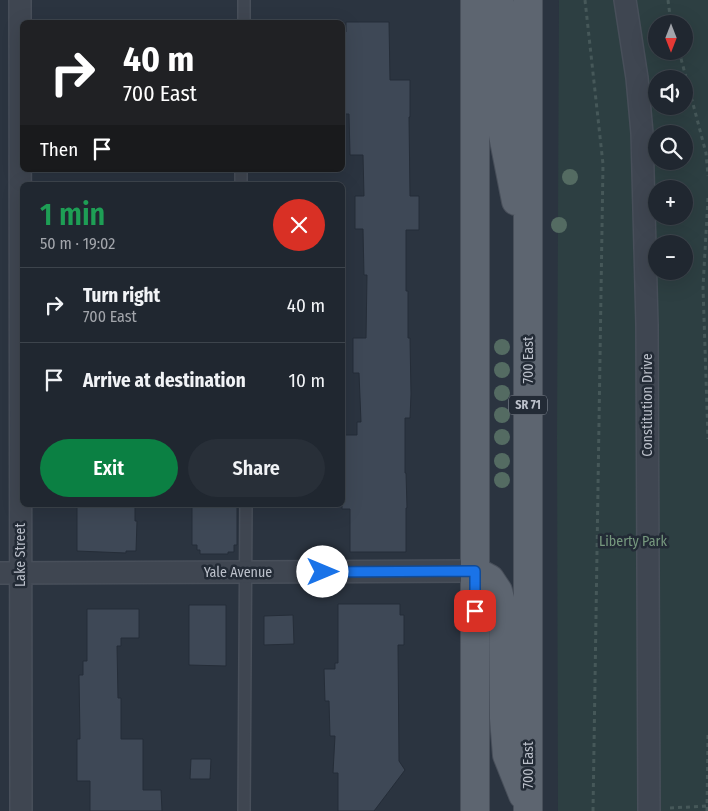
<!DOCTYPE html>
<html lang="en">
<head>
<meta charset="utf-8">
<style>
  body { margin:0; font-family:"Fira Sans Condensed",sans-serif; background:#282f38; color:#f1f3f6; height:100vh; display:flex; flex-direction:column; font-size:19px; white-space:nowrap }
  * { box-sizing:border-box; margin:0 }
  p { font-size:16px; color:#a2a5ab }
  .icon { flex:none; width:28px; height:28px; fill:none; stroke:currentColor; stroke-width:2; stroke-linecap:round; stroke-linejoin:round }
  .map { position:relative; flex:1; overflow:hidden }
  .panel { position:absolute; left:20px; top:182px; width:325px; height:325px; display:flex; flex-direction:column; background:#202730; border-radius:8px; box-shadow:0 5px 20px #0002,0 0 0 1px #3d444c }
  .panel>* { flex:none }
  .guide { position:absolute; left:20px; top:20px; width:325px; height:152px; border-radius:8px; box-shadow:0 5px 20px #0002,0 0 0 1px #3d444c; background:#202124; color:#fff; overflow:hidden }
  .needle { width:32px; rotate:180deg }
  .controls { position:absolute; left:648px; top:15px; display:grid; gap:10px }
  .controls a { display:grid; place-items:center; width:45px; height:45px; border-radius:50%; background:#202730; box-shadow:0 5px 20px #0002,0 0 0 1px #3d444c; font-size:25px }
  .pin { position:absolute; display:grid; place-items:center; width:42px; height:42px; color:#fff; margin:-21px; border-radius:10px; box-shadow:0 2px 8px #0006 }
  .me { position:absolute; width:55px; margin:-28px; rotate:90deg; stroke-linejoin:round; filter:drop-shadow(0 0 4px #0008) }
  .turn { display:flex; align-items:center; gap:18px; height:105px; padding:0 20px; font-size:22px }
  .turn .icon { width:65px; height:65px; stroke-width:2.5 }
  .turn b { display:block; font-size:35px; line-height:42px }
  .then { display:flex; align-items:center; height:48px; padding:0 20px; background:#0003; gap:10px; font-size:19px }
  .round { display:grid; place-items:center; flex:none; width:52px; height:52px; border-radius:26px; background:#282f38 }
  .summary { display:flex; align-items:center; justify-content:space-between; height:85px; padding:0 20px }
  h1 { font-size:30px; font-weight:600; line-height:38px; color:#1e9e55 }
  .cta { display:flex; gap:10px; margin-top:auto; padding:10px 20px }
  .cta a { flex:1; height:58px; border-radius:30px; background:#0b8043; color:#fff; font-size:20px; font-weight:600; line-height:58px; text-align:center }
  .cta a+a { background:#282f38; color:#f1f3f6 }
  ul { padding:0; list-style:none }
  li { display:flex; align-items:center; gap:15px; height:75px; padding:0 20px; border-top:1px solid #3d444c }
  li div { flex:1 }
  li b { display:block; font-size:19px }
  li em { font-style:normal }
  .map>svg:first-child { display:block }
</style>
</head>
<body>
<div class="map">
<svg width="708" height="811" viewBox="0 0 708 811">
  <rect width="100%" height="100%" fill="#2b3440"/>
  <path fill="#2d3f42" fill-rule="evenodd" d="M559 0H708V811H558L557 437ZM656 24H684V51H656ZM656 79H684V106H656ZM656 134H684V161H656ZM656 189H684V216H656ZM656 244H684V271H656Z"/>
  <path fill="#3e4856" stroke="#252d38" d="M346 22H389L390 80H410V117H409L410 196H419V230H406V291H408V338H410L411 394 410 418H405V473H406L407 508H406V552H350V509H342V435H357V422H361L359 373H353V338H366L367 275H364L363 229H355V196H364L363 155H350L349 114H342V32H346Z
    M77 505H135V521H137L136 551H126V553L77 551Z
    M192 505H237V545H234V552H228V554H200V550H197V545H192Z
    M338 604H400V615H404V645H398L399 761 405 770 374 811H338V773H333L335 736H330L329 701H325L324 669H335V663H338Z
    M189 605H226V666L189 665Z
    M87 609H139V638H121V646H117L118 698H121V739H143V790H161L162 811H90V781H77V739H80L79 675H83V661H87Z
    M293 615 294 644 264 645V616Z
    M191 759H211L210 779H190Z"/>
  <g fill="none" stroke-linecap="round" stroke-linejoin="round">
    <g stroke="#484f5a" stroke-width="14">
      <path id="service" d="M244 22V0
        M241 185V170
        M244 811 246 505"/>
    </g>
    <g stroke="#484f5a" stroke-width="24">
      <path id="minor" d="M20 0 21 811
        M625 0 637 78 642 133 647 325 649 811
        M0 573 475 571"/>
    </g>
    <g stroke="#484f5a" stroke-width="30">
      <path id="primary" d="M475 0V811
        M497 0 500 3 503 19V135L516 201
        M528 0V811
        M475 571 490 579 498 591 503 610 504 718 507 755 523 795"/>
    </g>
    <path stroke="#465859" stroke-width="3" stroke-dasharray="4 4" stroke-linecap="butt" d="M585 0 603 164 593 811
      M668 0 671 24
      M679 51 706 153 708 176
      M708 198 703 287 708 439
      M670 808 708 806
      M707 811 708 734"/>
    <use href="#service" stroke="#3f4651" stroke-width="11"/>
    <use href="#minor" stroke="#3f4651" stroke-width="21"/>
    <use href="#primary" stroke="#5d6570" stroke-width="28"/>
  </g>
  <g fill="#546b62">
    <circle cx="570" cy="177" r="8"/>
    <circle cx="559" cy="225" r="8"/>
    <circle cx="502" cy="347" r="8"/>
    <circle cx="502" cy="370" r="8"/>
    <circle cx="502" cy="393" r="8"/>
    <circle cx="502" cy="415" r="8"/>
    <circle cx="502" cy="437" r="8"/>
    <circle cx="502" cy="461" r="8"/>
    <circle cx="502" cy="480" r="8"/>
  </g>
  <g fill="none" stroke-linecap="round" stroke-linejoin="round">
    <g stroke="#114b97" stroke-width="12">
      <path id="route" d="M323 572 475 571V611"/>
    </g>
    <use href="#route" stroke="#1a73e8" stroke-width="9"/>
  </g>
  <g text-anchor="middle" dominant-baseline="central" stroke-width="5" stroke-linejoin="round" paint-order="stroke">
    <rect fill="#232b36" stroke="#8e949e" stroke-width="1" x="509" y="395.5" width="38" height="19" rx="4"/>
    <g font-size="12" font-weight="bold" fill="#bcc1cb">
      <text x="528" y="405">SR 71</text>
    </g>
    <g font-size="14" fill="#bcc1cb" stroke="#232b36">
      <text transform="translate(528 360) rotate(-90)">700 East</text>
      <text transform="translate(647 405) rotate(-90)">Constitution Drive</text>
      <text transform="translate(20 555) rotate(-90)">Lake Street</text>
      <text x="238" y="572">Yale Avenue</text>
      <text transform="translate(528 765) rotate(-90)">700 East</text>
    </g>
    <g font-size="14" fill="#76987e" stroke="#232b36">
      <text x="633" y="541">Liberty Park</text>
    </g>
  </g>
</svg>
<div class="controls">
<a><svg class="needle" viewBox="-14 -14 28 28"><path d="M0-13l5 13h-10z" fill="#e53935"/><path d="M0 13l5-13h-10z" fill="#a2a5ab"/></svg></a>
<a><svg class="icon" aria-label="sound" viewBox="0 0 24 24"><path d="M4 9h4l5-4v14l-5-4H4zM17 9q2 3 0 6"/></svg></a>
<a><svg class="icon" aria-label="search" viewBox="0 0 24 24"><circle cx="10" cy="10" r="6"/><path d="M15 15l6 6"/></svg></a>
<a>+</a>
<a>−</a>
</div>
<div class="pin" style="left:475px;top:611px;background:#d93025"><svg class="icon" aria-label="arrive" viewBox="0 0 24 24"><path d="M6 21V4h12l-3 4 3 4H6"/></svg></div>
<svg class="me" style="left:323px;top:572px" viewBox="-20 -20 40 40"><circle r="19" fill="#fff"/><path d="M0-13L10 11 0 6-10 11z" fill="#1a73e8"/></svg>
<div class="guide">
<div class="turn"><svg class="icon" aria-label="right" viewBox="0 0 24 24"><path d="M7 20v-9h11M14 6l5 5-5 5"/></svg><div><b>40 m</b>700 East</div></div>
<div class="then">Then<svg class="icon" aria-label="arrive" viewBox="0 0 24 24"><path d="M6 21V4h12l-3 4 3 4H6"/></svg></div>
</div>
<section class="panel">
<div class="summary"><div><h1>1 min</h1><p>50 m · 19:02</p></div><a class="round" style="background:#d93025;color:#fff"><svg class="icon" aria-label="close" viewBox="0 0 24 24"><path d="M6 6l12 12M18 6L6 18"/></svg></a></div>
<ul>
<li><svg class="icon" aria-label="right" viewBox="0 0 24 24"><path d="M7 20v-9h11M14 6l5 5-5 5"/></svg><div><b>Turn right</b><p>700 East</p></div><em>40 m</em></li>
<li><svg class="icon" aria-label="arrive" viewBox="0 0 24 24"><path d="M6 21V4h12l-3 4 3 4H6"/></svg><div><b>Arrive at destination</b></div><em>10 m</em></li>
</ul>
<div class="cta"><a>Exit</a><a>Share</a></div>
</section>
</div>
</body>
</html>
